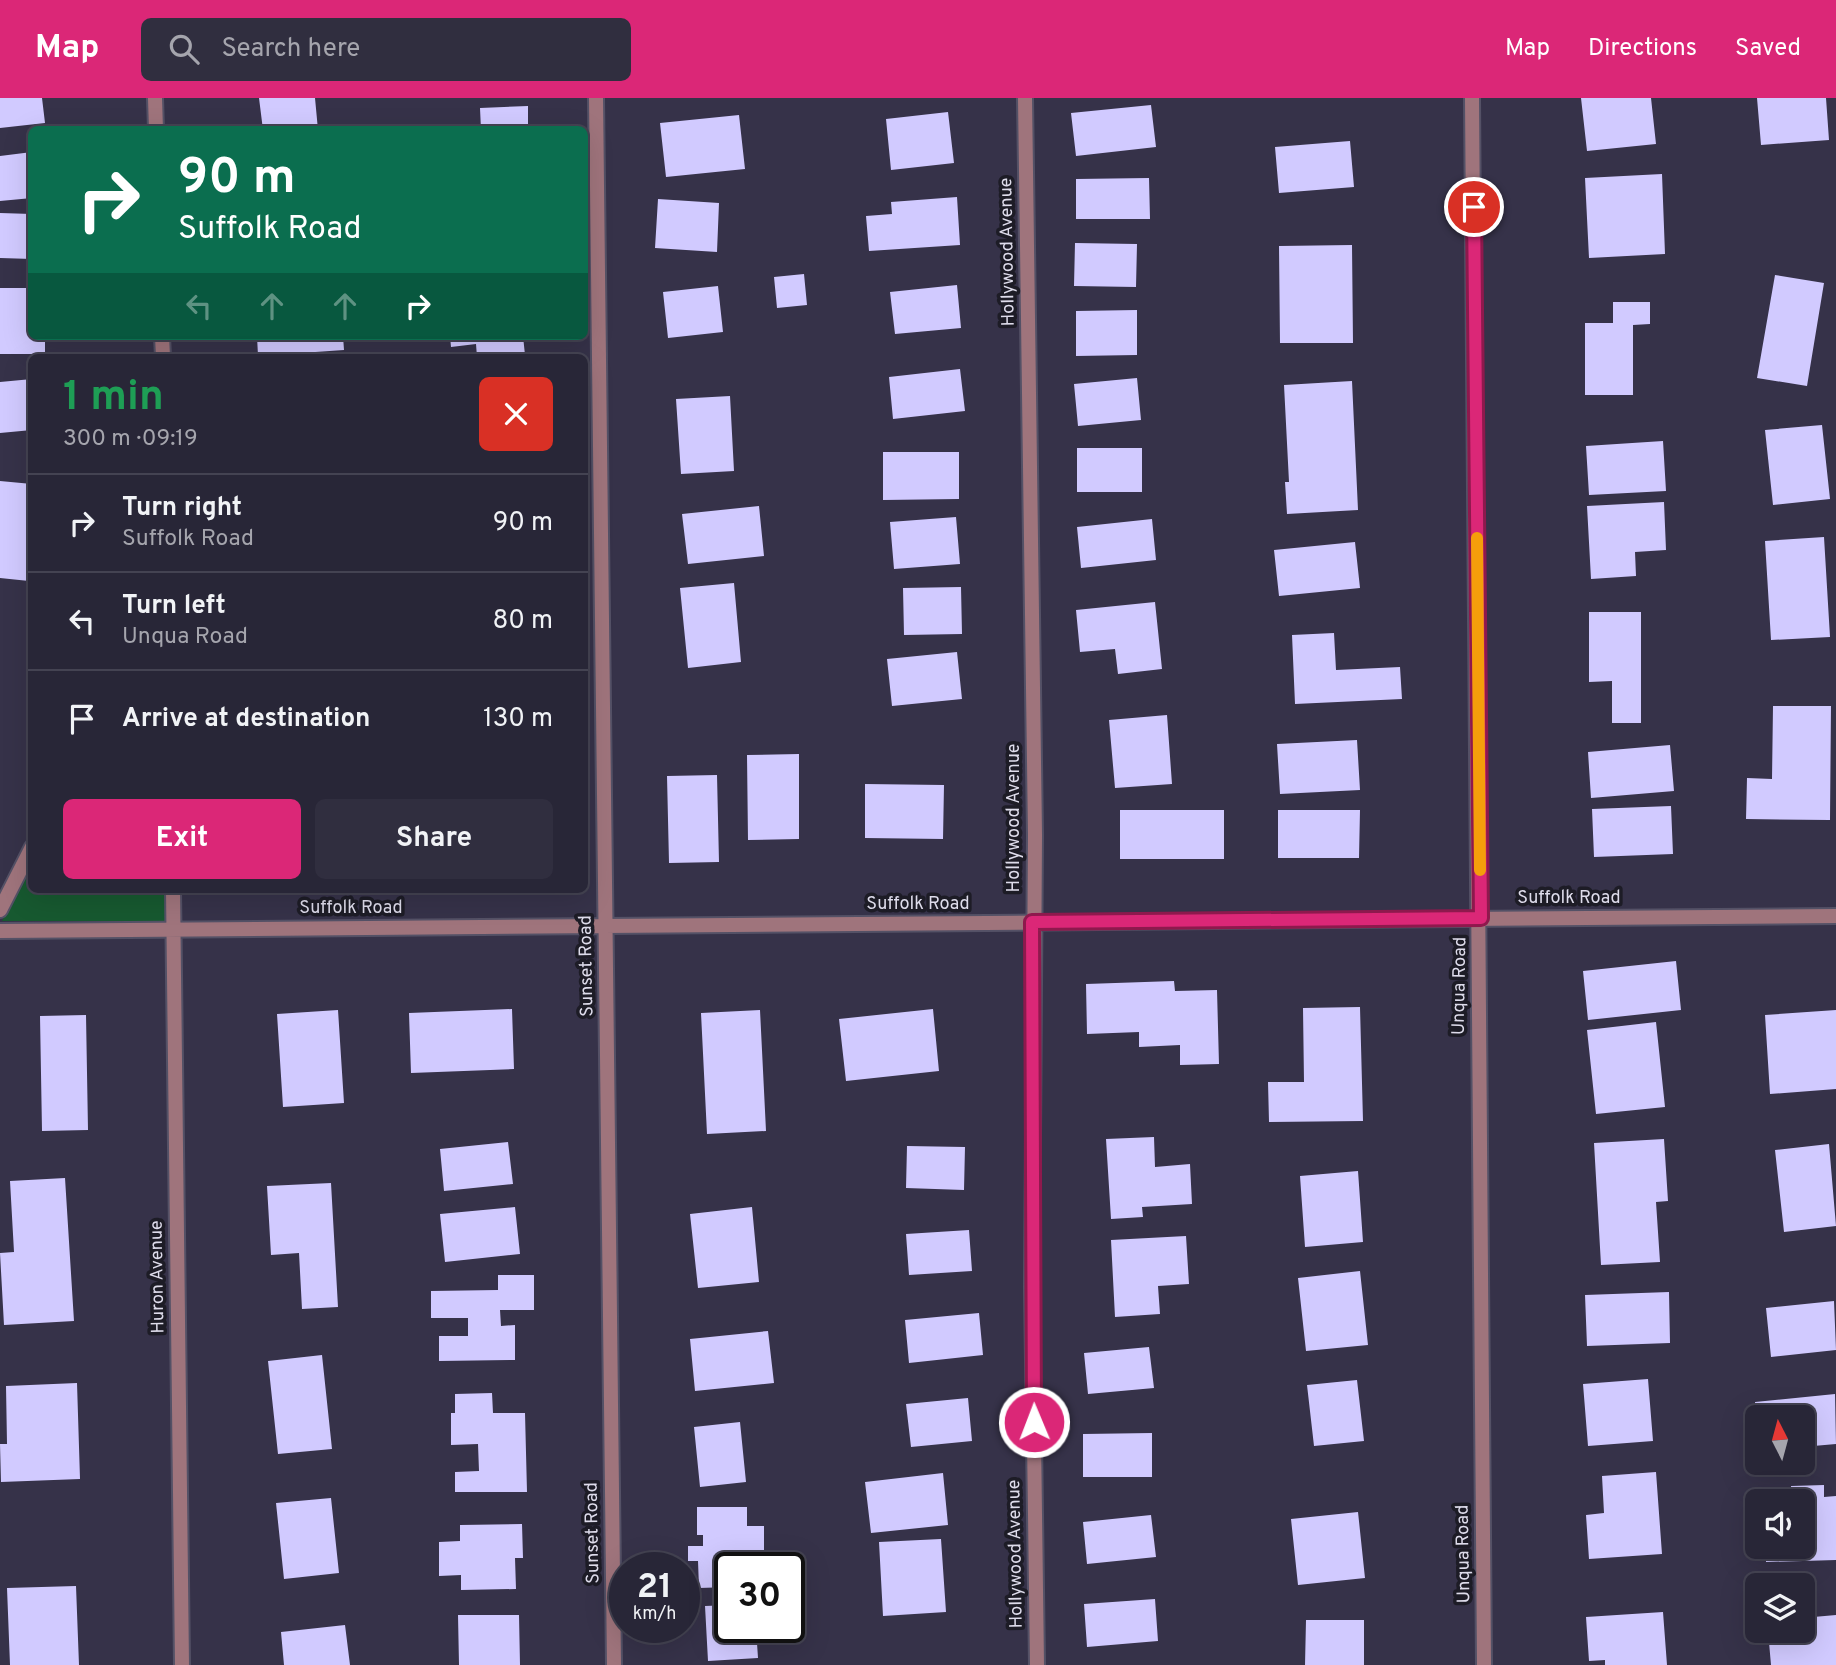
<!DOCTYPE html>
<html lang="en">
<head>
<meta charset="utf-8">
<style>
  body { margin:0; font-family:Overpass,sans-serif; background:#302e3f; color:#f1f3f6; height:100vh; display:flex; flex-direction:column; font-size:26px; white-space:nowrap }
  * { box-sizing:border-box; margin:0 }
  p { font-size:23px; color:#a5a5ad }
  .icon { flex:none; width:38px; height:38px; fill:none; stroke:currentColor; stroke-width:2; stroke-linecap:round; stroke-linejoin:round }
  .map { position:relative; flex:1; overflow:hidden }
  .side { position:absolute; left:28px; top:256px; width:560px; height:539px; display:flex; flex-direction:column; background:#282637; border-radius:10px; box-shadow:0 7px 28px #0002,0 0 0 2px #444352 }
  .side>* { flex:none }
  .top-card { position:absolute; left:28px; top:28px; width:560px; height:214px; border-radius:10px; box-shadow:0 7px 28px #0002,0 0 0 2px #444352; background:#0b6e4f; color:#fff; overflow:hidden }
  .needle { width:46px; rotate:354deg }
  .tools { position:absolute; left:1745px; top:1307px; display:grid; gap:14px }
  .tools a { display:grid; place-items:center; width:70px; height:70px; border-radius:10px; background:#282637; box-shadow:0 7px 28px #0002,0 0 0 2px #444352; font-size:35px }
  .speed { position:absolute; left:609px; top:1454px; display:flex; gap:14px; font-size:35px; font-weight:700; text-align:center }
  .speed>* { display:grid; place-content:center; width:91px; height:91px; border-radius:50%; background:#282637; box-shadow:0 7px 28px #0002,0 0 0 2px #444352; line-height:1 }
  .speed small { font-size:18px; font-weight:400 }
  .speed .limit { border:4px solid #111; border-radius:10px; background:#fff; color:#111 }
  .pin { position:absolute; display:grid; place-items:center; width:60px; height:60px; color:#fff; margin:-30px; border:4px solid #fff; border-radius:50%; box-shadow:0 2px 7px #0007 }
  .me { position:absolute; width:77px; margin:-38px; rotate:359deg; stroke-linejoin:round; filter:drop-shadow(0 0 5px #0008) }
  .turn { display:flex; align-items:center; gap:24px; height:147px; padding:0 35px; font-size:32px }
  .turn .icon { width:91px; height:91px; stroke-width:2.5 }
  .turn b { display:block; font-size:49px; line-height:60px }
  .lanes { display:flex; align-items:center; height:66px; padding:0 35px; background:#0003; justify-content:center; gap:35px; direction:ltr }
  .lanes .off { opacity:.35 }
  .round { display:grid; place-items:center; flex:none; width:74px; height:74px; border-radius:10px; background:#302e3f }
  .headline { display:flex; align-items:center; justify-content:space-between; height:119px; padding:0 35px }
  h1 { font-size:42px; font-weight:700; line-height:52px; color:#1e9e55 }
  .button { display:flex; gap:14px; margin-top:auto; padding:14px 35px }
  .button a { flex:1; height:80px; border-radius:10px; background:#db2777; color:#fff; font-size:28px; font-weight:700; line-height:80px; text-align:center }
  .button a+a { background:#302e3f; color:#f1f3f6 }
  ul { padding:0; list-style:none }
  li { display:flex; align-items:center; gap:21px; height:98px; padding:0 35px; border-top:2px solid #444352 }
  li div { flex:1 }
  li b { display:block; font-size:26px }
  li em { font-style:normal }
  header { display:flex; align-items:center; gap:42px; box-sizing:border-box; height:98px; padding:0 35px; background:#db2777; color:#fff }
  header strong { font-size:33px }
  nav { display:flex; gap:38px; margin-inline-start:auto; font-size:24px }
  .search { width:490px; height:63px; background:#302e3f; display:flex; align-items:center; gap:18px; box-sizing:border-box; padding:0 24px; border-radius:10px; color:#a5a5ad; font-size:26px }
  .map>svg:first-child { display:block }
</style>
</head>
<body>
<header>
<strong>Map</strong>
<div class="search"><svg class="icon" aria-label="search" viewBox="0 0 24 24"><circle cx="10" cy="10" r="6"/><path d="M15 15l6 6"/></svg>Search here</div>
<nav><a>Map</a><a>Directions</a><a>Saved</a></nav>
</header>
<div class="map">
<svg width="1836" height="1567" viewBox="0 0 1836 1567">
  <rect width="100%" height="100%" fill="#363249"/>
  <path fill="#175930" d="M31 765 32 791H166L167 823H2Z"/>
  <path fill="#d1caff" d="M0 0H42L45 25 0 30Z
    M259 0H315L318 32H263Z
    M1581 0H1651L1656 46 1587 53Z
    M1757 0H1826L1829 42 1761 47Z
    M1151 7 1156 49 1076 58 1071 15Z
    M528 8V32H481L480 10Z
    M948 14 954 65 891 72 886 21Z
    M739 17 745 71 666 79 660 25Z
    M1350 43 1354 89 1279 95 1275 49Z
    M32 54V100L0 103V58Z
    M1662 76 1665 156 1589 160 1585 80Z
    M1149 80 1150 121H1076V81Z
    M957 99 960 147 869 153 866 118 892 116 891 104Z
    M658 101 719 105 717 154 655 150Z
    M0 115 32 116V161L0 160Z
    M1075 145 1137 146 1136 189 1074 188Z
    M1352 147 1353 245H1280L1279 148Z
    M804 176 807 207 777 210 774 179Z
    M1775 177 1824 185 1807 288 1757 280Z
    M957 187 961 230 895 236 890 194Z
    M718 188 723 234 668 240 663 194Z
    M0 190H32V238H45V256H0Z
    M1613 204H1650V226L1633 227V297H1585V225H1613Z
    M1137 212V257L1076 258V213Z
    M257 238H343L344 252 258 258Z
    M450 238H523L525 257 477 259 476 246 451 249Z
    M960 271 965 313 893 321 889 279Z
    M1137 280 1141 322 1078 328 1074 286Z
    M32 281V332L0 335V284Z
    M1352 283 1358 412 1287 416 1285 384H1289L1284 287Z
    M730 298 734 373 681 376 676 301Z
    M1822 327 1830 401 1773 407 1765 332Z
    M1663 343 1666 393 1589 397 1586 348Z
    M1077 350H1142V394H1077Z
    M883 354H959V401L883 402Z
    M0 383 32 386 29 483 0 480Z
    M1664 404 1666 452 1635 454 1636 478 1591 481 1587 408Z
    M759 408 764 458 688 466 682 416Z
    M956 419 960 466 894 471 890 424Z
    M1152 421 1156 462 1081 470 1077 429Z
    M1824 439 1830 539 1771 542 1765 443Z
    M1355 444 1360 490 1279 498 1274 452Z
    M734 485 741 564 688 570 680 490Z
    M961 489 962 536 904 537 903 490Z
    M1155 504 1162 571 1118 576 1115 551 1080 554 1076 512Z
    M1589 514H1641V625H1612V583L1589 584Z
    M1334 535 1336 572 1400 569 1402 601 1295 606 1292 537Z
    M957 554 962 601 892 608 887 561Z
    M1773 608H1831L1830 722 1746 721 1747 680 1772 681Z
    M1167 617 1172 686 1115 690 1109 622Z
    M1357 642 1360 692 1280 696 1277 646Z
    M1670 647 1674 693 1591 700 1588 654Z
    M799 656V741L748 742 747 657Z
    M717 677 719 764 669 765 667 678Z
    M865 686 944 687 943 741 865 740Z
    M1671 708 1673 756 1594 759 1592 711Z
    M1120 712H1224V761H1120Z
    M1278 712H1360L1359 760H1278Z
    M1676 863 1681 912 1588 922 1583 873Z
    M1174 883 1175 893 1217 892 1219 966 1180 967V947L1139 949V934L1087 936 1086 886Z
    M1360 909 1363 1023 1269 1024 1268 984H1304L1303 910Z
    M512 911 514 971 411 975 409 915Z
    M933 911 939 973 846 983 839 921Z
    M338 912 344 1005 283 1009 277 916Z
    M760 912 766 1033 707 1036 701 915Z
    M1836 912V991L1770 996 1765 917Z
    M86 917 88 1032 42 1033 40 918Z
    M1656 924 1665 1009 1596 1016 1587 932Z
    M1154 1039 1155 1069 1190 1066 1192 1106 1142 1109 1143 1119 1111 1121 1106 1041Z
    M1664 1041 1668 1103 1656 1104 1660 1164 1601 1167 1594 1045Z
    M508 1044 513 1086 444 1093 440 1051Z
    M1829 1046 1836 1128 1784 1134 1775 1052Z
    M907 1048 965 1049 964 1092 906 1090Z
    M1358 1073 1363 1144 1305 1149 1300 1078Z
    M65 1080 74 1223 4 1227 0 1155 14 1154 10 1083Z
    M331 1085 338 1209 302 1211 299 1155 271 1157 267 1088Z
    M515 1109 520 1156 445 1164 440 1116Z
    M752 1109 759 1184 698 1190 690 1116Z
    M969 1132 972 1173 909 1177 906 1136Z
    M1186 1138 1189 1186 1158 1188 1160 1216 1115 1219 1111 1142Z
    M1360 1173 1368 1247 1306 1253 1298 1180Z
    M498 1177H534V1212H500L501 1228 515 1227V1262L439 1263V1238H468V1220H431V1193L498 1192Z
    M1669 1194 1670 1245 1587 1248 1585 1197Z
    M1834 1203 1836 1252 1771 1259 1766 1210Z
    M979 1215 983 1257 909 1265 905 1222Z
    M768 1233 774 1285 695 1293 690 1241Z
    M1149 1249 1154 1290 1088 1296 1084 1255Z
    M322 1257 332 1351 278 1356 268 1263Z
    M1648 1281 1653 1343 1588 1348 1583 1286Z
    M1357 1282 1364 1343 1314 1348 1307 1287Z
    M77 1285 80 1381 1 1384 0 1346H7L6 1288Z
    M492 1295 493 1315H525L527 1394H455V1374L479 1373 478 1346 451 1347V1315H455V1296Z
    M1835 1296 1836 1346 1802 1349V1320H1756L1755 1304Z
    M968 1300 972 1343 911 1349 906 1306Z
    M740 1324 746 1384 700 1389 694 1329Z
    M1152 1335V1379H1083V1336Z
    M1656 1374 1662 1456 1589 1461 1586 1417 1604 1415 1602 1378Z
    M943 1375 948 1427 871 1435 865 1384Z
    M1824 1387V1399L1836 1398V1462L1766 1464V1449H1802V1404H1792L1791 1388Z
    M331 1400 339 1475 284 1481 276 1405Z
    M697 1409H747V1428H764V1454H748V1470H730V1489L699 1490 698 1463H688V1448H703V1437H697Z
    M1358 1414 1365 1480 1298 1487 1291 1421Z
    M1151 1417 1156 1459 1087 1466 1083 1424Z
    M522 1426 523 1460H515L516 1491 461 1492V1477L439 1478V1444L460 1443V1427Z
    M941 1441 946 1514 883 1518 879 1444Z
    M76 1488 79 1567H10L7 1490Z
    M1155 1501 1158 1543 1087 1549 1084 1506Z
    M730 1507V1530H756L758 1560 708 1563 705 1508Z
    M1663 1514 1667 1567H1605V1562L1589 1563 1586 1519Z
    M458 1517H519L520 1567H459Z
    M1836 1517V1567H1771L1768 1533H1802V1520Z
    M1306 1522H1364V1567H1305Z
    M345 1527 350 1567H284L281 1534Z"/>
  <g fill="none" stroke-linecap="round" stroke-linejoin="round">
    <g stroke="#545166" stroke-width="18">
      <path id="minor" d="M155 0 156 32
        M596 0 614 1567
        M1025 0 1035 737 1032 1189 1037 1567
        M162 238 163 259
        M173 791 182 1567
        M0 812 32 749
        M0 833 1836 818"/>
    </g>
    <g stroke="#545166" stroke-width="18">
      <path id="tertiary" d="M1472 0 1484 1567"/>
    </g>
    <use href="#minor" stroke="#9f747c" stroke-width="14"/>
    <use href="#tertiary" stroke="#9f747c" stroke-width="14"/>
  </g>
  <g fill="none" stroke-linecap="round" stroke-linejoin="round">
    <g stroke="#8e194d" stroke-width="18">
      <path id="route" d="M1034 1324 1032 824 1481 820 1474 109"/>
    </g>
    <use href="#route" stroke="#db2777" stroke-width="12"/>
    <path stroke="#f59e0b" stroke-width="12" d="M1477 440 1480 772"/>
  </g>
  <g text-anchor="middle" dominant-baseline="central" stroke-width="7" stroke-linejoin="round" paint-order="stroke">
    <g font-size="18" fill="#dedceb" stroke="#1d1c26">
      <text transform="translate(1008 154) rotate(-91)">Hollywood Avenue</text>
      <text transform="translate(1014 720) rotate(-90)">Hollywood Avenue</text>
      <text x="1569" y="800">Suffolk Road</text>
      <text x="918" y="806">Suffolk Road</text>
      <text x="351" y="810">Suffolk Road</text>
      <text transform="translate(587 868) rotate(-91)">Sunset Road</text>
      <text transform="translate(1460 888) rotate(-89)">Unqua Road</text>
      <text transform="translate(158 1179) rotate(-91)">Huron Avenue</text>
      <text transform="translate(593 1435) rotate(-91)">Sunset Road</text>
      <text transform="translate(1016 1456) rotate(-91)">Hollywood Avenue</text>
      <text transform="translate(1464 1456) rotate(-91)">Unqua Road</text>
    </g>
  </g>
</svg>
<div class="tools">
<a><svg class="needle" viewBox="-14 -14 28 28"><path d="M0-13l5 13h-10z" fill="#e53935"/><path d="M0 13l5-13h-10z" fill="#a5a5ad"/></svg></a>
<a><svg class="icon" aria-label="sound" viewBox="0 0 24 24"><path d="M4 9h4l5-4v14l-5-4H4zM17 9q2 3 0 6"/></svg></a>
<a><svg class="icon" aria-label="layers" viewBox="0 0 24 24"><path d="M12 4l9 5-9 5-9-5zM3 14l9 5 9-5"/></svg></a>
</div>
<div class="speed"><div>21<small>km/h</small></div><div class="limit">30</div></div>
<div class="pin" style="left:1474px;top:109px;background:#d93025"><svg class="icon" aria-label="arrive" viewBox="0 0 24 24"><path d="M6 21V4h12l-3 4 3 4H6"/></svg></div>
<svg class="me" style="left:1034px;top:1324px" viewBox="-20 -20 40 40"><circle r="17" fill="#db2777" stroke="#fff" stroke-width="3"/><path d="M0-11L8 9 0 5-8 9z" fill="#fff"/></svg>
<div class="top-card">
<div class="turn"><svg class="icon" aria-label="right" viewBox="0 0 24 24"><path d="M7 20v-9h11M14 6l5 5-5 5"/></svg><div><b>90 m</b>Suffolk Road</div></div>
<div class="lanes"><svg class="icon off" aria-label="left" viewBox="0 0 24 24"><path d="M17 20v-9H6M10 6l-5 5 5 5"/></svg><svg class="icon off" aria-label="ahead" viewBox="0 0 24 24"><path d="M12 20V5M6 11l6-6 6 6"/></svg><svg class="icon off" aria-label="ahead" viewBox="0 0 24 24"><path d="M12 20V5M6 11l6-6 6 6"/></svg><svg class="icon" aria-label="right" viewBox="0 0 24 24"><path d="M7 20v-9h11M14 6l5 5-5 5"/></svg></div>
</div>
<section class="side">
<div class="headline"><div><h1>1 min</h1><p>300 m · 09:19</p></div><a class="round" style="background:#d93025;color:#fff"><svg class="icon" aria-label="close" viewBox="0 0 24 24"><path d="M6 6l12 12M18 6L6 18"/></svg></a></div>
<ul>
<li><svg class="icon" aria-label="right" viewBox="0 0 24 24"><path d="M7 20v-9h11M14 6l5 5-5 5"/></svg><div><b>Turn right</b><p>Suffolk Road</p></div><em>90 m</em></li>
<li><svg class="icon" aria-label="left" viewBox="0 0 24 24"><path d="M17 20v-9H6M10 6l-5 5 5 5"/></svg><div><b>Turn left</b><p>Unqua Road</p></div><em>80 m</em></li>
<li><svg class="icon" aria-label="arrive" viewBox="0 0 24 24"><path d="M6 21V4h12l-3 4 3 4H6"/></svg><div><b>Arrive at destination</b></div><em>130 m</em></li>
</ul>
<div class="button"><a>Exit</a><a>Share</a></div>
</section>
</div>
</body>
</html>
